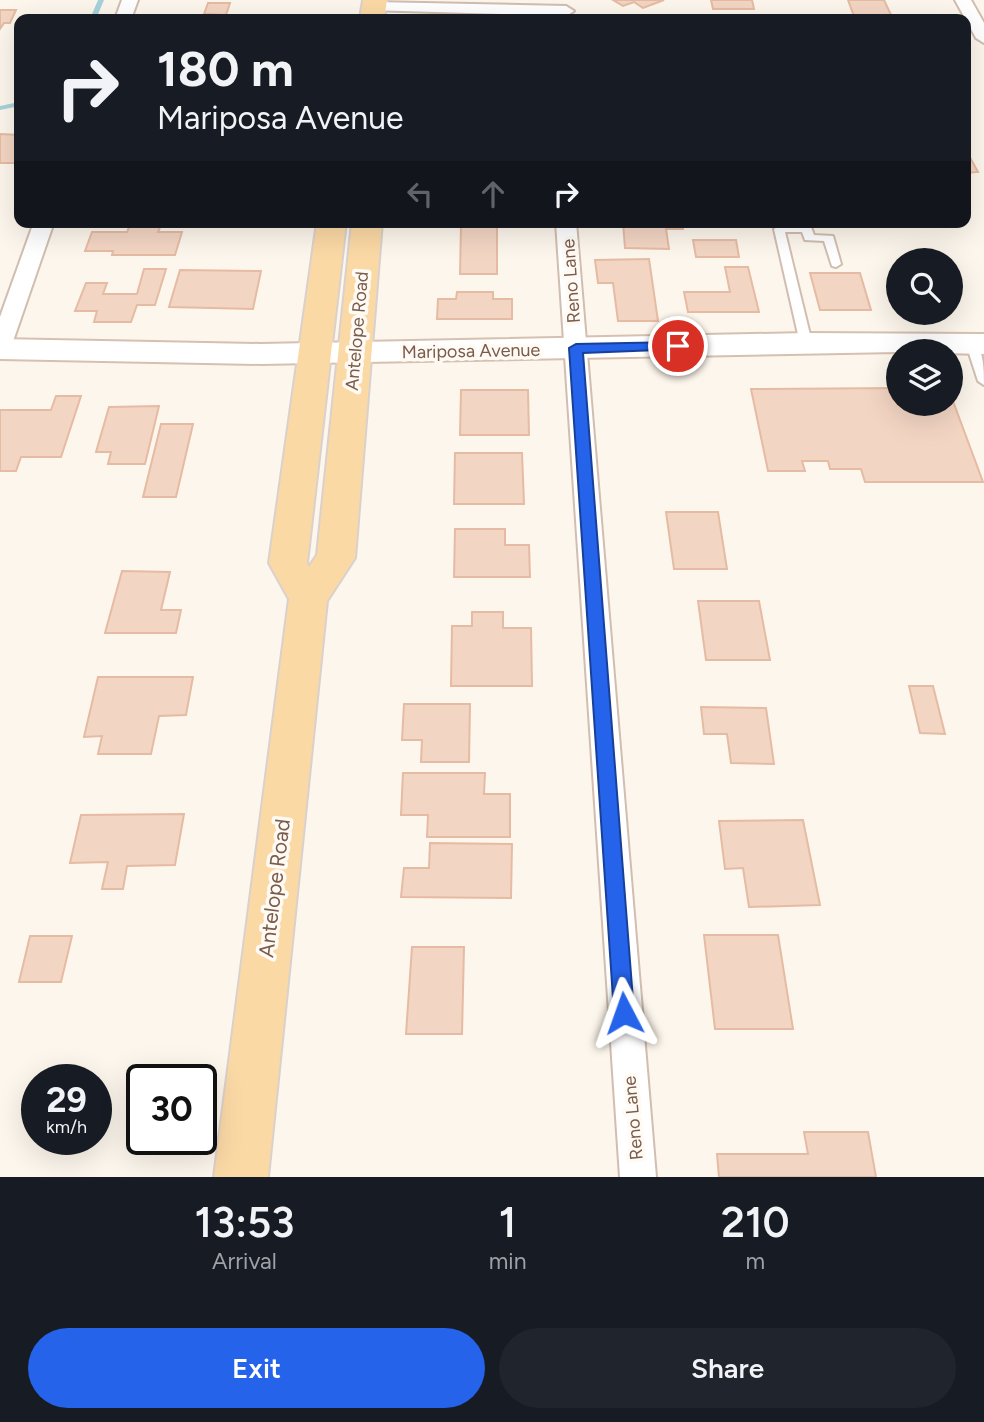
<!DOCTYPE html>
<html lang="en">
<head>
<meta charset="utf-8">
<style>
  body { margin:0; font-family:Figtree,sans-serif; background:#20242c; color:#f1f3f6; height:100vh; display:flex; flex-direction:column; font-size:26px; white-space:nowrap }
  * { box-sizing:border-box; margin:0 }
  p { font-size:23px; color:#9ea1a6 }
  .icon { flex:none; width:38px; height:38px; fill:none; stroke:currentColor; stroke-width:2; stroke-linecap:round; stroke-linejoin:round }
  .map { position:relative; height:1177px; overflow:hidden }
  .sheet { display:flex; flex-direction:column; background:#171b24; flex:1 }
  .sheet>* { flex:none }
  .top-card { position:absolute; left:14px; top:14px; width:957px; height:214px; border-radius:14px; box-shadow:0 7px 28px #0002; background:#171b24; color:#f1f3f6; overflow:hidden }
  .buttons { position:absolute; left:886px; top:248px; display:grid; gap:14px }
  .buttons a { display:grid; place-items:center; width:77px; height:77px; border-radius:50%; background:#171b24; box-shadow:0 7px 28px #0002; font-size:35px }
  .speed { position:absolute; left:21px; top:1064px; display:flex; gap:14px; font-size:35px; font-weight:700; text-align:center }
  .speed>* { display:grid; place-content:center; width:91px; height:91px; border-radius:50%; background:#171b24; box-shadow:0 7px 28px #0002; line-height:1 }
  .speed small { font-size:18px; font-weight:400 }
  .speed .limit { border:4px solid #111; border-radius:10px; background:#fff; color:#111 }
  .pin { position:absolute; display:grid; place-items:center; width:60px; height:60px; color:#fff; margin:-30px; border:4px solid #fff; border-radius:50%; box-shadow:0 2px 7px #0007 }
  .me { position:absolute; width:77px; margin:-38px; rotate:356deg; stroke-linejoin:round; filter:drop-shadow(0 0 5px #0008) }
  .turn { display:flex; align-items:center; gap:24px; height:147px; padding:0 28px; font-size:32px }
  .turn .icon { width:91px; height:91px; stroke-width:2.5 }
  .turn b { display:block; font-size:49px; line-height:60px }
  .lanes { display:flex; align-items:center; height:66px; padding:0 28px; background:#0003; justify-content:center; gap:35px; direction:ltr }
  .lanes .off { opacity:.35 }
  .eta { display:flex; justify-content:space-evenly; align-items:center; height:119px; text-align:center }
  .eta b { font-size:42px; font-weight:600; line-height:49px }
  .button { display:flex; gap:14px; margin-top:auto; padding:14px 28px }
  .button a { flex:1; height:80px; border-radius:42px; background:#2563eb; color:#fff; font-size:28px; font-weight:600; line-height:80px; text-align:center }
  .button a+a { background:#20242c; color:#f1f3f6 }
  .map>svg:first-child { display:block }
</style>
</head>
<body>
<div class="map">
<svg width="984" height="1177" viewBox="0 0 984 1177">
  <rect width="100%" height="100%" fill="#fdf6ec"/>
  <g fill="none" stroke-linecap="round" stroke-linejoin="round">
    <path fill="#a5d3da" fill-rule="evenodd" d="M98 0H104L96 19H90Z
      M19 102V106L0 110V106Z"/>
  </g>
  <path fill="#f3d5c3" stroke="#e6bba3" stroke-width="2" d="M613 0H664L643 8 634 2 623 6Z
    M711 0H752L754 9H713Z
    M848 0H884L893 19H855Z
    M208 3H230L226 15 204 14Z
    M0 10H16L10 23H4L0 29Z
    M0 134 19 135 16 149H19V163H0Z
    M966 152H967L978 172 966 173Z
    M623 222H683V229H666L669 249 625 248Z
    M130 225H161L158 232H182L175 255H112L113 251H85L92 232H127Z
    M461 226H497V274H460Z
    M693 240H736L739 257H696Z
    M649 259 658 321H618L613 283H598L595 260Z
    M725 267H748L759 312H688L684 292H730Z
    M144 269H166L155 305H137L131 322H94L97 311H75L86 283H107L103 294H137Z
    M180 270 261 271 253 309 169 307Z
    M810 273H860L871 310H820Z
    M457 292H493V299H512V319H437L438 299H456Z
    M898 388V404H950V393L983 482H865L861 469H830L828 461H802L805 471H768L751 389Z
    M461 390H528L529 435H460Z
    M56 396H81L61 457H21L16 471H0V410H51Z
    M159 406 145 464H108L111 452H96L109 407Z
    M161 424H193L176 497H143Z
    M455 453H522L524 504H454Z
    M666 512H718L727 569H674Z
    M455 529H505V545H529L530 577H454Z
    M122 571 170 572 161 610H181L176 633H105Z
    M698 601H759L770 660H706Z
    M472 612H503V628H531L532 686H451L452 626H472Z
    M98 677H193L186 715 159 716 151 754H98L102 736 84 737Z
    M909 686H933L945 734 920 733Z
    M404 704H470L469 762H421L422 740H402Z
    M701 707 766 708 774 764 731 763 727 734H704Z
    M403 773H485L484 794H510V837H427L428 815H401Z
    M184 814 175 865 127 866 123 889H102L108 862 70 863 81 815Z
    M803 820 820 905 749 907 743 868 725 869 719 821Z
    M430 843 512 844 511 898 401 897 404 868H429Z
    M704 935H778L793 1029H715Z
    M30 936H72L61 982H19Z
    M412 947H464L462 1034H406Z
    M804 1132H868L876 1177H719L717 1154H808Z"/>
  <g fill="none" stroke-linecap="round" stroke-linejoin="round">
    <g stroke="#d1beb0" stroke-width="4">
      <path id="lane" d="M779 226H807L811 227 814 235 833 236 841 264 836 267 832 266 824 241 805 240 802 232H785L812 343 806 347 800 343 774 229Z
        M972 340C984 347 984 371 984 385L978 381 966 344Z"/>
    </g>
    <g stroke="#d1beb0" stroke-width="4">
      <path id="street" d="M122 0H138L131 19H115Z
        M955 0H971L984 23V43L976 38Z
        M374 2 566 6 574 11 566 16 368 10 366 7Z
        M34 222H54L11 347 8 352 0 354V317Z
        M556 222H576L656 1177H620Z"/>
    </g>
    <g stroke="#d6c0b0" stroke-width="4">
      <path id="secondary" d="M806 333 984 334V354L898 352 261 364 0 359V339L261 344Z"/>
    </g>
    <g stroke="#dad1cd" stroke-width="4">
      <path id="primary" d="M363 0H387L384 19H360Z
        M317 222H346L307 563 309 567 317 555 352 222H382L355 558 327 601 268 1177H214L289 599 269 563Z"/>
    </g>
    <use href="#lane" fill="#fff" fill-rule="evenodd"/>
    <use href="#street" fill="#fff" fill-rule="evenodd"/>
    <use href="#secondary" fill="#fff" fill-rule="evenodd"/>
    <use href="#primary" fill="#fbd9a5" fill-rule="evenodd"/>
  </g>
  <path fill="#2563eb" stroke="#184099" stroke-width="2" d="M678 342 683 343V349L583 353 634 1013 631 1020 624 1023 617 1020 614 1013 569 348 576 344Z"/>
  <g text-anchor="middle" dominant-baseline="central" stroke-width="7" stroke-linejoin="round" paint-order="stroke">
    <g font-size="18" fill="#7a5c4d" stroke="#fffaf3">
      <text transform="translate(571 281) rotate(-94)">Reno Lane</text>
      <text transform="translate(357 331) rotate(-85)">Antelope Road</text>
      <text transform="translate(471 351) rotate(-1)">Mariposa Avenue</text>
      <text transform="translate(633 1118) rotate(-95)">Reno Lane</text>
    </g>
    <g font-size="21" fill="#7a5c4d" stroke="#fffaf3">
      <text transform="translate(274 888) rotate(-83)">Antelope Road</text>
    </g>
  </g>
</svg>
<div class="buttons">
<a><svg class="icon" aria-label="search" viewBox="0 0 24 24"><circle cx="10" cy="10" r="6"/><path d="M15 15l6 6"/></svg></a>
<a><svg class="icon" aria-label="layers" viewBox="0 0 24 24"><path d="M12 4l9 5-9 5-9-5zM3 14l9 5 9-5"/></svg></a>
</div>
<div class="speed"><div>29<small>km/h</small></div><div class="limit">30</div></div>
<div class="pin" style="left:678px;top:346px;background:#d93025"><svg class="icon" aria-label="arrive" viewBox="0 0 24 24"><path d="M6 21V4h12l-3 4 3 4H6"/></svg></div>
<svg class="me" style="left:624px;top:1013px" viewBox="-20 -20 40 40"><path d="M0-17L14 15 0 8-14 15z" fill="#2563eb" stroke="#fff" stroke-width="4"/></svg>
<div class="top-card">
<div class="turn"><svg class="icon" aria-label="right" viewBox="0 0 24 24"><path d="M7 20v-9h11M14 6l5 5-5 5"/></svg><div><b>180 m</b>Mariposa Avenue</div></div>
<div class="lanes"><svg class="icon off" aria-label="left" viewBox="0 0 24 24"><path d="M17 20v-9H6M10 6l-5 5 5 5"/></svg><svg class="icon off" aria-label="ahead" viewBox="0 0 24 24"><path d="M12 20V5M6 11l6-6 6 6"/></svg><svg class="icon" aria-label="right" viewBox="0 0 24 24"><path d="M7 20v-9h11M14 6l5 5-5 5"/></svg></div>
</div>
</div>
<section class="sheet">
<div class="eta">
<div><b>13:53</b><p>Arrival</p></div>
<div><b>1</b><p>min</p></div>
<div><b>210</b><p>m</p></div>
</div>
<div class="button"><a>Exit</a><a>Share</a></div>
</section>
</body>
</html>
